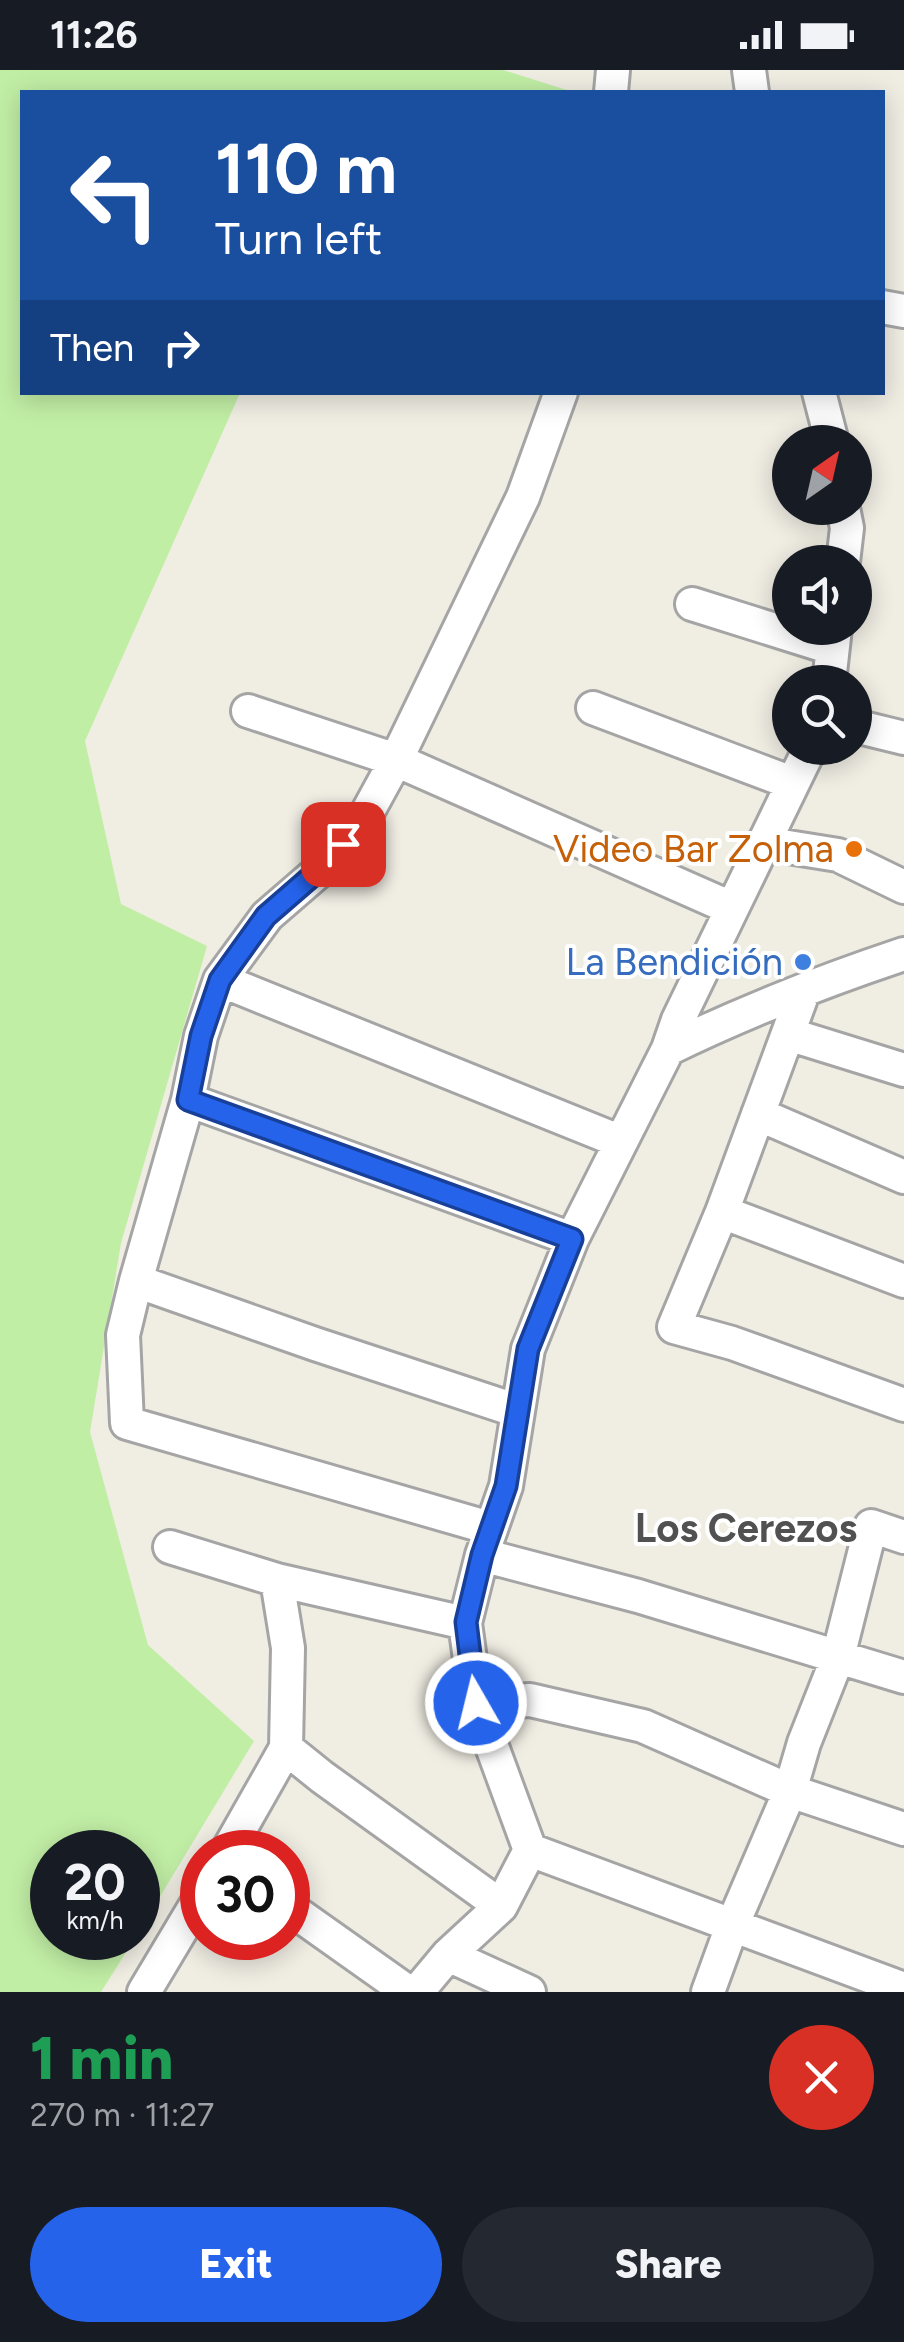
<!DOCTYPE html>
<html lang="en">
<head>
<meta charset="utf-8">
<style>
  body { margin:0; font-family:Figtree,sans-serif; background:#242831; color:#f1f3f6; height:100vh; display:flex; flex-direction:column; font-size:38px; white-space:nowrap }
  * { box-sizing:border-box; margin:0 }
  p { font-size:32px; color:#9ea1a6 }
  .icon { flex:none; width:55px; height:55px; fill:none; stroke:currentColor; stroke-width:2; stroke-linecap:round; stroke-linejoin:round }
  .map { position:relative; height:1922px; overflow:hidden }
  .sheet { display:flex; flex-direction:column; background:#171b24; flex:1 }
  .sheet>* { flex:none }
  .top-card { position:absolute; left:20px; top:20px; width:865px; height:305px; border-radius:0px; box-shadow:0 5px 25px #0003; background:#1a4fa0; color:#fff; overflow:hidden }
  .needle { width:65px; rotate:34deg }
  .buttons { position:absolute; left:772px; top:355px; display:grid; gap:20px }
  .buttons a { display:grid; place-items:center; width:100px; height:100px; border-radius:50%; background:#171b24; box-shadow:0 5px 25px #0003; font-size:50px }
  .speed { position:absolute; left:30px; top:1760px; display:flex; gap:20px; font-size:50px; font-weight:700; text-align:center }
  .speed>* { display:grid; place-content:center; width:130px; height:130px; border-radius:50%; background:#171b24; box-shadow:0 5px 25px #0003; line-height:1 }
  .speed small { font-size:25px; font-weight:400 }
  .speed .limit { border:15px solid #d22; background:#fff; color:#111 }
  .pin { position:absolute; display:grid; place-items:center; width:85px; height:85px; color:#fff; margin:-42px; border-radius:20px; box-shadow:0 5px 15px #0006 }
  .me { position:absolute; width:110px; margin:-55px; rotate:352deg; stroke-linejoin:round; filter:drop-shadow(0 0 8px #0008) }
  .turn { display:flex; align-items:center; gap:35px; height:210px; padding:0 30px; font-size:45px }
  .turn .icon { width:130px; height:130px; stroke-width:2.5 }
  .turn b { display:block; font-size:70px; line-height:85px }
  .then { display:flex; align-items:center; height:95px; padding:0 30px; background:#0003; gap:20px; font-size:38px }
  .round { display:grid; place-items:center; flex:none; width:105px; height:105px; border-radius:52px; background:#242831 }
  .head { display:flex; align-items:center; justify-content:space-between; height:170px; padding:0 30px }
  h1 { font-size:60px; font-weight:800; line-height:75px; color:#1e9e55 }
  .primary-button { display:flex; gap:20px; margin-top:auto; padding:20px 30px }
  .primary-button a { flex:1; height:115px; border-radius:60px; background:#2563eb; color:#fff; font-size:40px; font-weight:800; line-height:115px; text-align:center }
  .primary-button a+a { background:#242831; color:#f1f3f6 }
  .status { display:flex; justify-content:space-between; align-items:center; height:70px; padding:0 50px; background:#171b24; direction:ltr }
  .status svg { height:28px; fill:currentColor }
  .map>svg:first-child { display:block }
</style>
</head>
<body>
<div class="status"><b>11:26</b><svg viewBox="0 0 49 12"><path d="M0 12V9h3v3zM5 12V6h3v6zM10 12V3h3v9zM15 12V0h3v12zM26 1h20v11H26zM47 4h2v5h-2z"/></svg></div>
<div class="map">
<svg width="904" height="1922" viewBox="0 0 904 1922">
  <rect width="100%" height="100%" fill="#f0ede3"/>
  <path fill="#c1eea5" d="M0 0H503L573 22H22V322L240 323 85 671 121 834 207 876 121 1173 90 1362 148 1575 254 1671 138 1863V1782H52V1868H135L101 1922H0Z"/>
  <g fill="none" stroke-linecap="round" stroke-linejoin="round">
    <g stroke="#a5a5a5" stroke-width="38">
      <path id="minor" d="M749 0 752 22
        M611 22 613 0
        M882 237 904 241
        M819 322 832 372
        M843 492 847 458 843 438
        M692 534 832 578
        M829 612 835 558
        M593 638 792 713
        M248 641 396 690 731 838
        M855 656 904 668
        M763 773 838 785 904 817
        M220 910 619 1071
        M804 920 722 1142 674 1257 732 1273 904 1335
        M788 964 904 1000
        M668 979C744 942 823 911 904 884
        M188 1030 572 1169
        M758 1044 904 1107
        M722 1142 904 1211
        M136 1211 315 1274 518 1341
        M490 1458 127 1353 123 1265 136 1211 188 1030 201 966 220 910 267 846 326 795 361 754 396 690 523 427 561 322
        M170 1477 277 1510 465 1553
        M482 1485 638 1526 904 1607
        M277 1510 288 1578 286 1678 322 1707 501 1836
        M476 1633 530 1630 643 1656 790 1721 904 1759
        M530 1780 904 1919
        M227 1782 286 1678
        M288 1837 408 1922
        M448 1885 529 1922
        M144 1922 202 1825
        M417 1922 448 1885 501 1836 530 1780 476 1633 465 1553 482 1485 506 1416 528 1279 572 1169 668 979 678 950 810 678
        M708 1922 732 1856 790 1721 804 1673 838 1587 871 1456 904 1467"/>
    </g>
    <use href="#minor" stroke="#fff" stroke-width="32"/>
  </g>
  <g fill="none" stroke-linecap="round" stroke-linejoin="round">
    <g stroke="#184099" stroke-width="25">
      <path id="route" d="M343 774 326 794 266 846 220 910 201 966 188 1030 572 1169 528 1279 506 1416 482 1485 466 1552 476 1633"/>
    </g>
    <use href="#route" stroke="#2563eb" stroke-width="18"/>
  </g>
  <circle fill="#e8710a" stroke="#fff" stroke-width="4" cx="854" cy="779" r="10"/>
  <circle fill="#3f7fe0" stroke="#fff" stroke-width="4" cx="803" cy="892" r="10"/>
  <g text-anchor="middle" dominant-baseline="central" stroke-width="8" stroke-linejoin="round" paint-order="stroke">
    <g font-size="38" fill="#c56008" stroke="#fff" text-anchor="end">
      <text x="834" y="779">Video Bar Zolma</text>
    </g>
    <g font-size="38" fill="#366cbe" stroke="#fff" text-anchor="end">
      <text x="783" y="892">La Bendición</text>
    </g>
    <g font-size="40" font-weight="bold" fill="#515151" stroke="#fff">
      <text x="746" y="1458">Los Cerezos</text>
    </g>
  </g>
</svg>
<div class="buttons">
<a><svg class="needle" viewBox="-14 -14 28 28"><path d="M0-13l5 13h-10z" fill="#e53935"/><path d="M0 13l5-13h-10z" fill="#9ea1a6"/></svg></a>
<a><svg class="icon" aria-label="sound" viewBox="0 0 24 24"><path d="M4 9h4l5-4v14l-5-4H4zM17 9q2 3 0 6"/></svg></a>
<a><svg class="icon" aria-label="search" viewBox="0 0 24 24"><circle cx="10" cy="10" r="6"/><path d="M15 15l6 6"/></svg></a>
</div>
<div class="speed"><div>20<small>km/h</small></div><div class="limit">30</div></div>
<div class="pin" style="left:343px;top:774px;background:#d93025"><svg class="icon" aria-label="arrive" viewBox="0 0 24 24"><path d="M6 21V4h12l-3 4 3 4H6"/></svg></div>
<svg class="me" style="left:476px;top:1633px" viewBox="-20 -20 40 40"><circle r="17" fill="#2563eb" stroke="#fff" stroke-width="3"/><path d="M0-11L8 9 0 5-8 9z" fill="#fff"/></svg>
<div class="top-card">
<div class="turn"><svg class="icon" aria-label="left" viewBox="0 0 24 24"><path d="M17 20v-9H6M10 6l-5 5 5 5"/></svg><div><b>110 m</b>Turn left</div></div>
<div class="then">Then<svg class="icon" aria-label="right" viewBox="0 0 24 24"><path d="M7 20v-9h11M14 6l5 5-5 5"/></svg></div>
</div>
</div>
<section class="sheet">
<div class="head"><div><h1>1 min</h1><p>270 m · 11:27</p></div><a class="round" style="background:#d93025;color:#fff"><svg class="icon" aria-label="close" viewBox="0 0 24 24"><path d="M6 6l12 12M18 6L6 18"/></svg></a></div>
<div class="primary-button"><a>Exit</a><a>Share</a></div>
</section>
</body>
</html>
